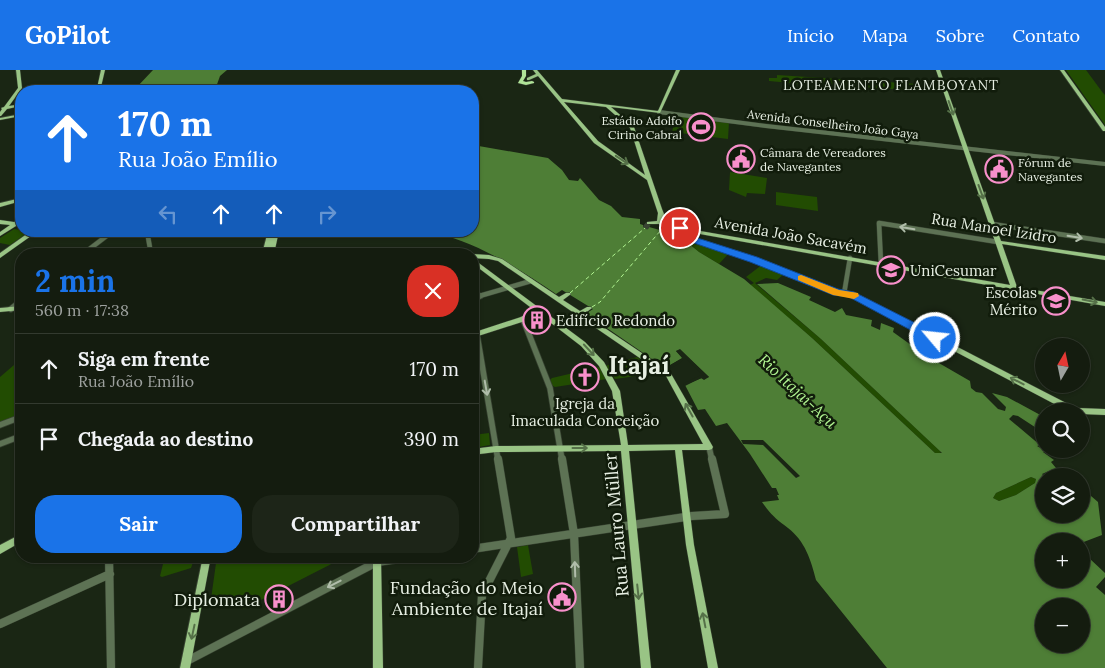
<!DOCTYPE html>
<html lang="pt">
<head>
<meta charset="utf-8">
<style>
  body { margin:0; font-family:Lora,serif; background:#1d2518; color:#f1f3f6; height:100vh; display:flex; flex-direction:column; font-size:19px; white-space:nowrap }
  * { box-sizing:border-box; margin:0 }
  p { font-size:16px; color:#9da19e }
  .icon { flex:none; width:28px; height:28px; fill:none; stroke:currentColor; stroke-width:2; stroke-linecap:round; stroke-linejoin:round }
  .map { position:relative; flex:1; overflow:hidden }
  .details { position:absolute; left:15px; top:178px; width:464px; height:315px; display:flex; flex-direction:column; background:#141c0f; border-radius:20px; box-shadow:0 1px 4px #0004,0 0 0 1px #333a2f }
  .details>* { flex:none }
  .top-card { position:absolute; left:15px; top:15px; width:464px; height:152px; border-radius:20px; box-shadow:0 1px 4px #0004,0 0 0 1px #333a2f; background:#1a73e8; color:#fff; overflow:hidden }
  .needle { width:32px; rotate:9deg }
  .controls { position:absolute; left:1035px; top:268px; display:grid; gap:10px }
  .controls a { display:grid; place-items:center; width:55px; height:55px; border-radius:50%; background:#141c0f; box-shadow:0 1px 4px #0004,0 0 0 1px #333a2f; font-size:25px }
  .pin { position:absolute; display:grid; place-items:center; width:42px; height:42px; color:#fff; margin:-21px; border:2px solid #fff; border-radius:50%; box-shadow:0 1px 5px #0007 }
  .me { position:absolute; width:55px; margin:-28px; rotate:298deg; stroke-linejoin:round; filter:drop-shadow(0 0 4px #0008) }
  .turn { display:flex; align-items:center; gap:18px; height:105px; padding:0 20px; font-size:22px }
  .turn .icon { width:65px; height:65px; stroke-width:2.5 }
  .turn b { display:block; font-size:35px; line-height:42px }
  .lanes { display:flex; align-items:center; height:48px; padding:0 20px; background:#0003; justify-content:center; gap:25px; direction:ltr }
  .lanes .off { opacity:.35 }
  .round { display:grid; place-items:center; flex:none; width:52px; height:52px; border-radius:20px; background:#1d2518 }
  .overview { display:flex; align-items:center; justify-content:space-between; height:85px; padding:0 20px }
  h1 { font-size:30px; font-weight:800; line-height:38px; color:#1a73e8 }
  .action { display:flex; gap:10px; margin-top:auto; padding:10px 20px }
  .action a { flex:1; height:58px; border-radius:20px; background:#1a73e8; color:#fff; font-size:20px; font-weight:800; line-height:58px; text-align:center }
  .action a+a { background:#1d2518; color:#f1f3f6 }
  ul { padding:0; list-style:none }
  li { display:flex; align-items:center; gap:15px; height:70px; padding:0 20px; border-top:1px solid #333a2f }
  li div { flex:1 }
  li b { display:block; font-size:19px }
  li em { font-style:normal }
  header { display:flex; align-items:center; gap:30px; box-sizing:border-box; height:70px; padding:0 25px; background:#1a73e8; color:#fff }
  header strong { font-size:24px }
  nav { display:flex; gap:28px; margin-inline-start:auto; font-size:18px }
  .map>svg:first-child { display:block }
</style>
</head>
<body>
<header>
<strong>GoPilot</strong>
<nav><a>Início</a><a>Mapa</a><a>Sobre</a><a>Contato</a></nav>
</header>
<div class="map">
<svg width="1105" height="598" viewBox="0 0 1105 598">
  <rect width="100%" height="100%" fill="#1a2614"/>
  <path fill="#224c02" d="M1066 0H1086L1103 23 1105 25V55Z
    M777 5 933 15 936 22 813 14V12L803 11 802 14 769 11V8H777Z
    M676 45 729 52 728 69 672 62Z
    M730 102 767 108 765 124 747 123 746 127 729 120Z
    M776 122 817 127 818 141 776 135Z
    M14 159 30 161 10 175 0 173V168Z
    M678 165 689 169 695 174 730 182 719 194 699 182Z
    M763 194 785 203 777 210 766 208 755 213 821 269 940 381 941 384 935 383 812 268 750 215 754 213 746 207Z
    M637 287 658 300V303L615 309 605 296Z
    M21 289V345L0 353V307Z
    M599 297 607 309 555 317 551 315 549 311 552 308Z
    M489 363 490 375 473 378V365Z
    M1031 407 1036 409 1035 413 1016 425 999 431 993 428 996 423Z
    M528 475 533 504 521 507 517 477Z
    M165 486H195L191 498 162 507 160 506Z
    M217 486H347L243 539 242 532 211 529Z"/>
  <path fill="#4e7e36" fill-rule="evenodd" d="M153 0H227L220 6 215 20 216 21H141V18H136Z
    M473 75 548 88 562 100 569 110 578 111 580 108 599 130 611 136 622 147 640 149V154L643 155V157L648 159 649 157 678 165 699 182 744 209 812 268 935 383H942L821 269 757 214 778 213 811 227 809 230 835 242 842 238 846 245 872 250 871 256 880 260 881 253 894 258 893 262 925 285 970 311 971 318 976 322 982 323 998 339 1005 341 1006 337 992 323 1007 327 1044 347V363L1018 346 1013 345 1009 349 1040 375 1037 376 1046 381 1043 382 1054 390 1051 392 1056 398 1042 404 1044 406V444H1081V421L1084 420 1098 432 1102 465 1081 473V471H1044V509H1081V492L1089 488 1105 503V507L1096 517 1105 525V598H887L816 510C811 490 805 471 788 458 776 449 771 445 762 432L779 430 777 425H779L776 418H772L750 384 727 353 716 356 705 339 698 340 685 315 702 308 709 307 680 280 676 281 683 288 665 298 588 245 587 243 593 239 562 220 556 224C516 197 475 171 428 161H472ZM1031 407 1036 409 1035 413 1016 425 999 431 993 428 996 423ZM1044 536H1081V574H1044Z"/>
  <path fill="#1a2614" d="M680 279 709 307 704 310 701 308 683 317 684 313 701 305 705 307 685 288 679 294 667 300 665 298 682 288 676 281Z
    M741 370H763L800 406 796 408 763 375 743 374Z"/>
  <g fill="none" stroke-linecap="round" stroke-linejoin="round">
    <path stroke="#b2f692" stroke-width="1" stroke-dasharray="4 3" stroke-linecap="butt" d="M570 223 645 158
      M592 237 600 232 661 160"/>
    <path stroke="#394433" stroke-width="5.5" stroke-dasharray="5.5 2.5" stroke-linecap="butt" d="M645 158 649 153"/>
    <g stroke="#374231" stroke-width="4.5">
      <path id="minor-far3" d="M659 42 766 56 1105 94"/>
    </g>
    <g stroke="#374231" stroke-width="5.5">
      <path id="minor-far2" d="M992 154 1105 171
        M147 161 151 184
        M83 184 113 161
        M881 194 879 153 998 172
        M844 224 850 188
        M476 227 531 211"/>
    </g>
    <g stroke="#374231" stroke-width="7">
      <path id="minor-far1" d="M472 228 480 226
        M472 235 498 390
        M11 239 21 231
        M523 249 550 318 562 390
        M0 355 21 347
        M0 374 21 366
        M709 377 712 390"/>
    </g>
    <g stroke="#374231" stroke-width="9">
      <path id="minor" d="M562 389 574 464 580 598
        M472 479 692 446 725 444 712 389
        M109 486 111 598
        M0 554 110 504
        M187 591 377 492 421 486
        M478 598 482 525 511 468 498 389"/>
    </g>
    <g stroke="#374231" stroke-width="1">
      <path id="major" d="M16 0H20L22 18 9 36 21 34V36L7 39 1 46H0V42L2 39 1 38 4 37 18 18Z
        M101 0H105L100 21H86L87 20 97 18Z
        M533 0H537L562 29 658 41 676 0H680L660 43 611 37 634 57 662 139 664 144 677 155V157L680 156 683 158 1010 215 936 0H940L1001 171 1105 186V190L1002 174 1017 217 1105 232V236L683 161V162L687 166 755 188 837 220 853 223 1070 335 1078 338 1105 339V345L1081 344V341H1070L1064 339 850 226 834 223 751 190 683 168 678 164 677 160C671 159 663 159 659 154H647V152L657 151 658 143 647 110 594 73 538 6 529 10H527V8L536 4ZM564 32 606 37 630 58 645 105 598 71ZM662 148 672 156 665 154 662 150Z
        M1060 0H1064L1105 57V61H1103Z
        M21 44V46L0 50V48Z
        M21 128V131L0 137V133Z
        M21 148V152L19 155 16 156 0 166V162L10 155 0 154V150L14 152Z
        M31 161H38L0 188V183Z
        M268 161H279L274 184H268L270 174 268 184H262Z
        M472 184 489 185 502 189 559 227 566 223H570L571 224 563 230 580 241 587 237H591L592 238 584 244 670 302 713 377 712 379 709 380H682L694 475 718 598H708L686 475 675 380 629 381 651 598H641L621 381 496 382 472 385V379L496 376 621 375 612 321 599 296 581 276 538 243 525 251 472 268V263L521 247 534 240 472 193V188L585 272 604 292 620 321 628 375 703 374 666 306 498 191 489 189 472 188Z
        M21 236V240L0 242V238Z
        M21 464V472L0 484V475Z
        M203 486H211L190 598H180Z
        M373 486H381L383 598H373Z"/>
    </g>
    <g stroke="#374231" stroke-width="1">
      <path id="highway" d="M522 0H526V6L523 11 526 12 532 11 534 12V13L526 15 518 13 522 6Z"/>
    </g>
    <use href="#minor-far3" stroke="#5d7254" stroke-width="4"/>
    <use href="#minor-far2" stroke="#5d7254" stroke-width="4.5"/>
    <use href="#minor-far1" stroke="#5d7254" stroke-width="5.5"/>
    <use href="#minor" stroke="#5d7254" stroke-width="8"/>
    <use href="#major" fill="#99c485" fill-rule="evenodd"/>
    <use href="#highway" fill="#b0e498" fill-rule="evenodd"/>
  </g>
  <defs><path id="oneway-shaft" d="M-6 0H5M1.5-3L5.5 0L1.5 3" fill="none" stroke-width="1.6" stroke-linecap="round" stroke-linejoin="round" transform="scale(1.25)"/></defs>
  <g stroke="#557048">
    <use href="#oneway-shaft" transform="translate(951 38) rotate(71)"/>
    <use href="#oneway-shaft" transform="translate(622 90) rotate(33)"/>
    <use href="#oneway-shaft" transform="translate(981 122) rotate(70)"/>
    <use href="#oneway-shaft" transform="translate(1090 231) rotate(11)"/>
    <use href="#oneway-shaft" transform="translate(589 280) rotate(47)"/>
    <use href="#oneway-shaft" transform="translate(1017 311) rotate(-153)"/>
    <use href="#oneway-shaft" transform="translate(689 340) rotate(-119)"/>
    <use href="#oneway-shaft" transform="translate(580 378)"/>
    <use href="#oneway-shaft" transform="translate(638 522) rotate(84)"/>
    <use href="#oneway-shaft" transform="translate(704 550) rotate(-101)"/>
    <use href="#oneway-shaft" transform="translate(193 562) rotate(102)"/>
  </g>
  <g stroke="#b0bdaa">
    <use href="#oneway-shaft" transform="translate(907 158) rotate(-171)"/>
    <use href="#oneway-shaft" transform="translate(1075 167) rotate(9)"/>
    <use href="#oneway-shaft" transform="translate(486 318) rotate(80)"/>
    <use href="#oneway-shaft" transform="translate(575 499) rotate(-92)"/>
    <use href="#oneway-shaft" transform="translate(334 514) rotate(153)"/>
  </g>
  <path fill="#1a73e8" stroke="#114b97" d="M677 156H683L684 162 688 165 757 187 838 219 854 222 939 265 940 268 935 272 931 271 849 227 833 225 750 192 682 169 675 163Z"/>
  <path fill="#f59e0b" d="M801 205 839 220 858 223 859 226 854 229 833 225 798 210V206Z"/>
  <defs>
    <g id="stadium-ring" transform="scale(1.4375)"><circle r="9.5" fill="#111c0b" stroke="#f890cb" stroke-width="1.5"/><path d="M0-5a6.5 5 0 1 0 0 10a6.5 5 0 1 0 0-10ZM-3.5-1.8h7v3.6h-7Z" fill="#f890cb"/></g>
    <g id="civic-ring" transform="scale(1.4375)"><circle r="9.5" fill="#111c0b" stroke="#f890cb" stroke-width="1.5"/><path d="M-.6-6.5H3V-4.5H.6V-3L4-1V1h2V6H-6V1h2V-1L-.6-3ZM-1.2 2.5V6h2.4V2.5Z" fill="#f890cb"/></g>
    <g id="university-ring" transform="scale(1.4375)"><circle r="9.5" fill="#111c0b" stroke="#f890cb" stroke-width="1.5"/><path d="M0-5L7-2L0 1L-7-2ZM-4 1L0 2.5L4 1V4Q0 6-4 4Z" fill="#f890cb"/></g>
    <g id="building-ring" transform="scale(1.4375)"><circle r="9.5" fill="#111c0b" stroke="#f890cb" stroke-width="1.5"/><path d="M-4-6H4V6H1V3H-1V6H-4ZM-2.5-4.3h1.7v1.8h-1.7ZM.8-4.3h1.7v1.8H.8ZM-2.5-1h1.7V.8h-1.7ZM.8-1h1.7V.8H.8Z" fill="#f890cb"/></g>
    <g id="church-ring" transform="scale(1.4375)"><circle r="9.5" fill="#111c0b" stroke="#f890cb" stroke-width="1.5"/><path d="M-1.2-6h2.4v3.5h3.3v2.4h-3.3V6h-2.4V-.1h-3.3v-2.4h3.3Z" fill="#f890cb"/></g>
  </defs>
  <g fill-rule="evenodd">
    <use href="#stadium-ring" x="701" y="57"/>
    <use href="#civic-ring" x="741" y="89"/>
    <use href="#civic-ring" x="999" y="99"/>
    <use href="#university-ring" x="891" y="200"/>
    <use href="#university-ring" x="1056" y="231"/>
    <use href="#building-ring" x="537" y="250"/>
    <use href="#church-ring" x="585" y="307"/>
    <use href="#civic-ring" x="562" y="527"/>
    <use href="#building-ring" x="279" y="529"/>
  </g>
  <g text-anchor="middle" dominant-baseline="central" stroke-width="5" stroke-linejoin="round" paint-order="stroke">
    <g font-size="12" fill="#e7efe3" stroke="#111c0b" text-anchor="start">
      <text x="682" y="50" text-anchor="end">Estádio Adolfo<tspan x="682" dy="14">Cirino Cabral</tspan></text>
      <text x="760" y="82">Câmara de Vereadores<tspan x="760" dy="14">de Navegantes</tspan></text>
      <text x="1018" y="92">Fórum de<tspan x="1018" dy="14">Navegantes</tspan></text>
    </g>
    <g font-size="12" fill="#e7efe3" stroke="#111c0b">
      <text transform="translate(833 54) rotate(7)">Avenida Conselheiro João Gaya</text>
    </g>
    <g font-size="14" letter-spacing="1" fill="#e7efe3" stroke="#111c0b">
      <text x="891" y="15">LOTEAMENTO FLAMBOYANT</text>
    </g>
    <g font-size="15" fill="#e7efe3" stroke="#111c0b">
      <text transform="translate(994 158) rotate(9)">Rua Manoel Izidro</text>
      <text transform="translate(791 165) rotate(10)">Avenida João Sacavém</text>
    </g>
    <g font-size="15" fill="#e7efe3" stroke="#111c0b" text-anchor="start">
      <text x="910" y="200">UniCesumar</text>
      <text x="1037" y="222" text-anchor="end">Escolas<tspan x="1037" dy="17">Mérito</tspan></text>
      <text x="556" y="250">Edifício Redondo</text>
      <text x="585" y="333" text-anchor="middle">Igreja da<tspan x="585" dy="17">Imaculada Conceição</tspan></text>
    </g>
    <g font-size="16" font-style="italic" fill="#b2f692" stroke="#111c0b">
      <text transform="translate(798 321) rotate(43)">Rio Itajaí-Açu</text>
    </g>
    <g font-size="18" fill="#e7efe3" stroke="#111c0b">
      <text transform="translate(616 455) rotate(-95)">Rua Lauro Müller</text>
    </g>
    <g font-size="18" fill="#e7efe3" stroke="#111c0b" text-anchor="end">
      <text x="543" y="517">Fundação do Meio<tspan x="543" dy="21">Ambiente de Itajaí</tspan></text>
      <text x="260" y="529">Diplomata</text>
    </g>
    <g font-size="25" font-weight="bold" fill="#e7efe3" stroke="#111c0b">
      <text x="639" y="295">Itajaí</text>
    </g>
  </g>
</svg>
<div class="controls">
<a><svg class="needle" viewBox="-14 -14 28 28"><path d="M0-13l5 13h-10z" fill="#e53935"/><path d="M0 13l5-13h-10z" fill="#9da19e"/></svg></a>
<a><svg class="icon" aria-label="search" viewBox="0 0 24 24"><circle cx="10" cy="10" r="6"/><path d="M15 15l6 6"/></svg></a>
<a><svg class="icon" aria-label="layers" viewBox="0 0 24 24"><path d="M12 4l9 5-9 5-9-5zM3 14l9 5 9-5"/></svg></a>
<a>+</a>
<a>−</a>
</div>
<div class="pin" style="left:680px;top:158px;background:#d93025"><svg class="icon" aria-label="arrive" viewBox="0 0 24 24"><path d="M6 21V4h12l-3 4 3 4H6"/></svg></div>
<svg class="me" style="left:935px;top:268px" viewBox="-20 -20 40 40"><circle r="17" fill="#1a73e8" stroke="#fff" stroke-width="3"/><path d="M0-11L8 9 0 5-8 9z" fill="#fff"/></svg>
<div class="top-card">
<div class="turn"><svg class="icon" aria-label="ahead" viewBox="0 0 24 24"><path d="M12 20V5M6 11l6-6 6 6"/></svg><div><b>170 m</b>Rua João Emílio</div></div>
<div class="lanes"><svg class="icon off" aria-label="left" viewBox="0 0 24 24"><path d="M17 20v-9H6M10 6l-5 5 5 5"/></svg><svg class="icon" aria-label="ahead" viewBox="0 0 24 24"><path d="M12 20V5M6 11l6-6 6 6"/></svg><svg class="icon" aria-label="ahead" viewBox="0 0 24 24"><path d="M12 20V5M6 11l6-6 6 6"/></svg><svg class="icon off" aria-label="right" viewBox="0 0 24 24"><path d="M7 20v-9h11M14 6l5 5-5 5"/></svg></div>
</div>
<section class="details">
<div class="overview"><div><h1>2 min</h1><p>560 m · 17:38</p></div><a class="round" style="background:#d93025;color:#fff"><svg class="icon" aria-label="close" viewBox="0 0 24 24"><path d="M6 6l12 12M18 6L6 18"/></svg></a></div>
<ul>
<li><svg class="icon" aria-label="ahead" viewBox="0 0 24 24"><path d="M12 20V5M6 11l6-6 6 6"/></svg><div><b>Siga em frente</b><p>Rua João Emílio</p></div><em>170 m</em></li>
<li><svg class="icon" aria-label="arrive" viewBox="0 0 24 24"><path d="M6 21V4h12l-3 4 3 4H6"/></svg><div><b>Chegada ao destino</b></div><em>390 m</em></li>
</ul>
<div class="action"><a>Sair</a><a>Compartilhar</a></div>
</section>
</div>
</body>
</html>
